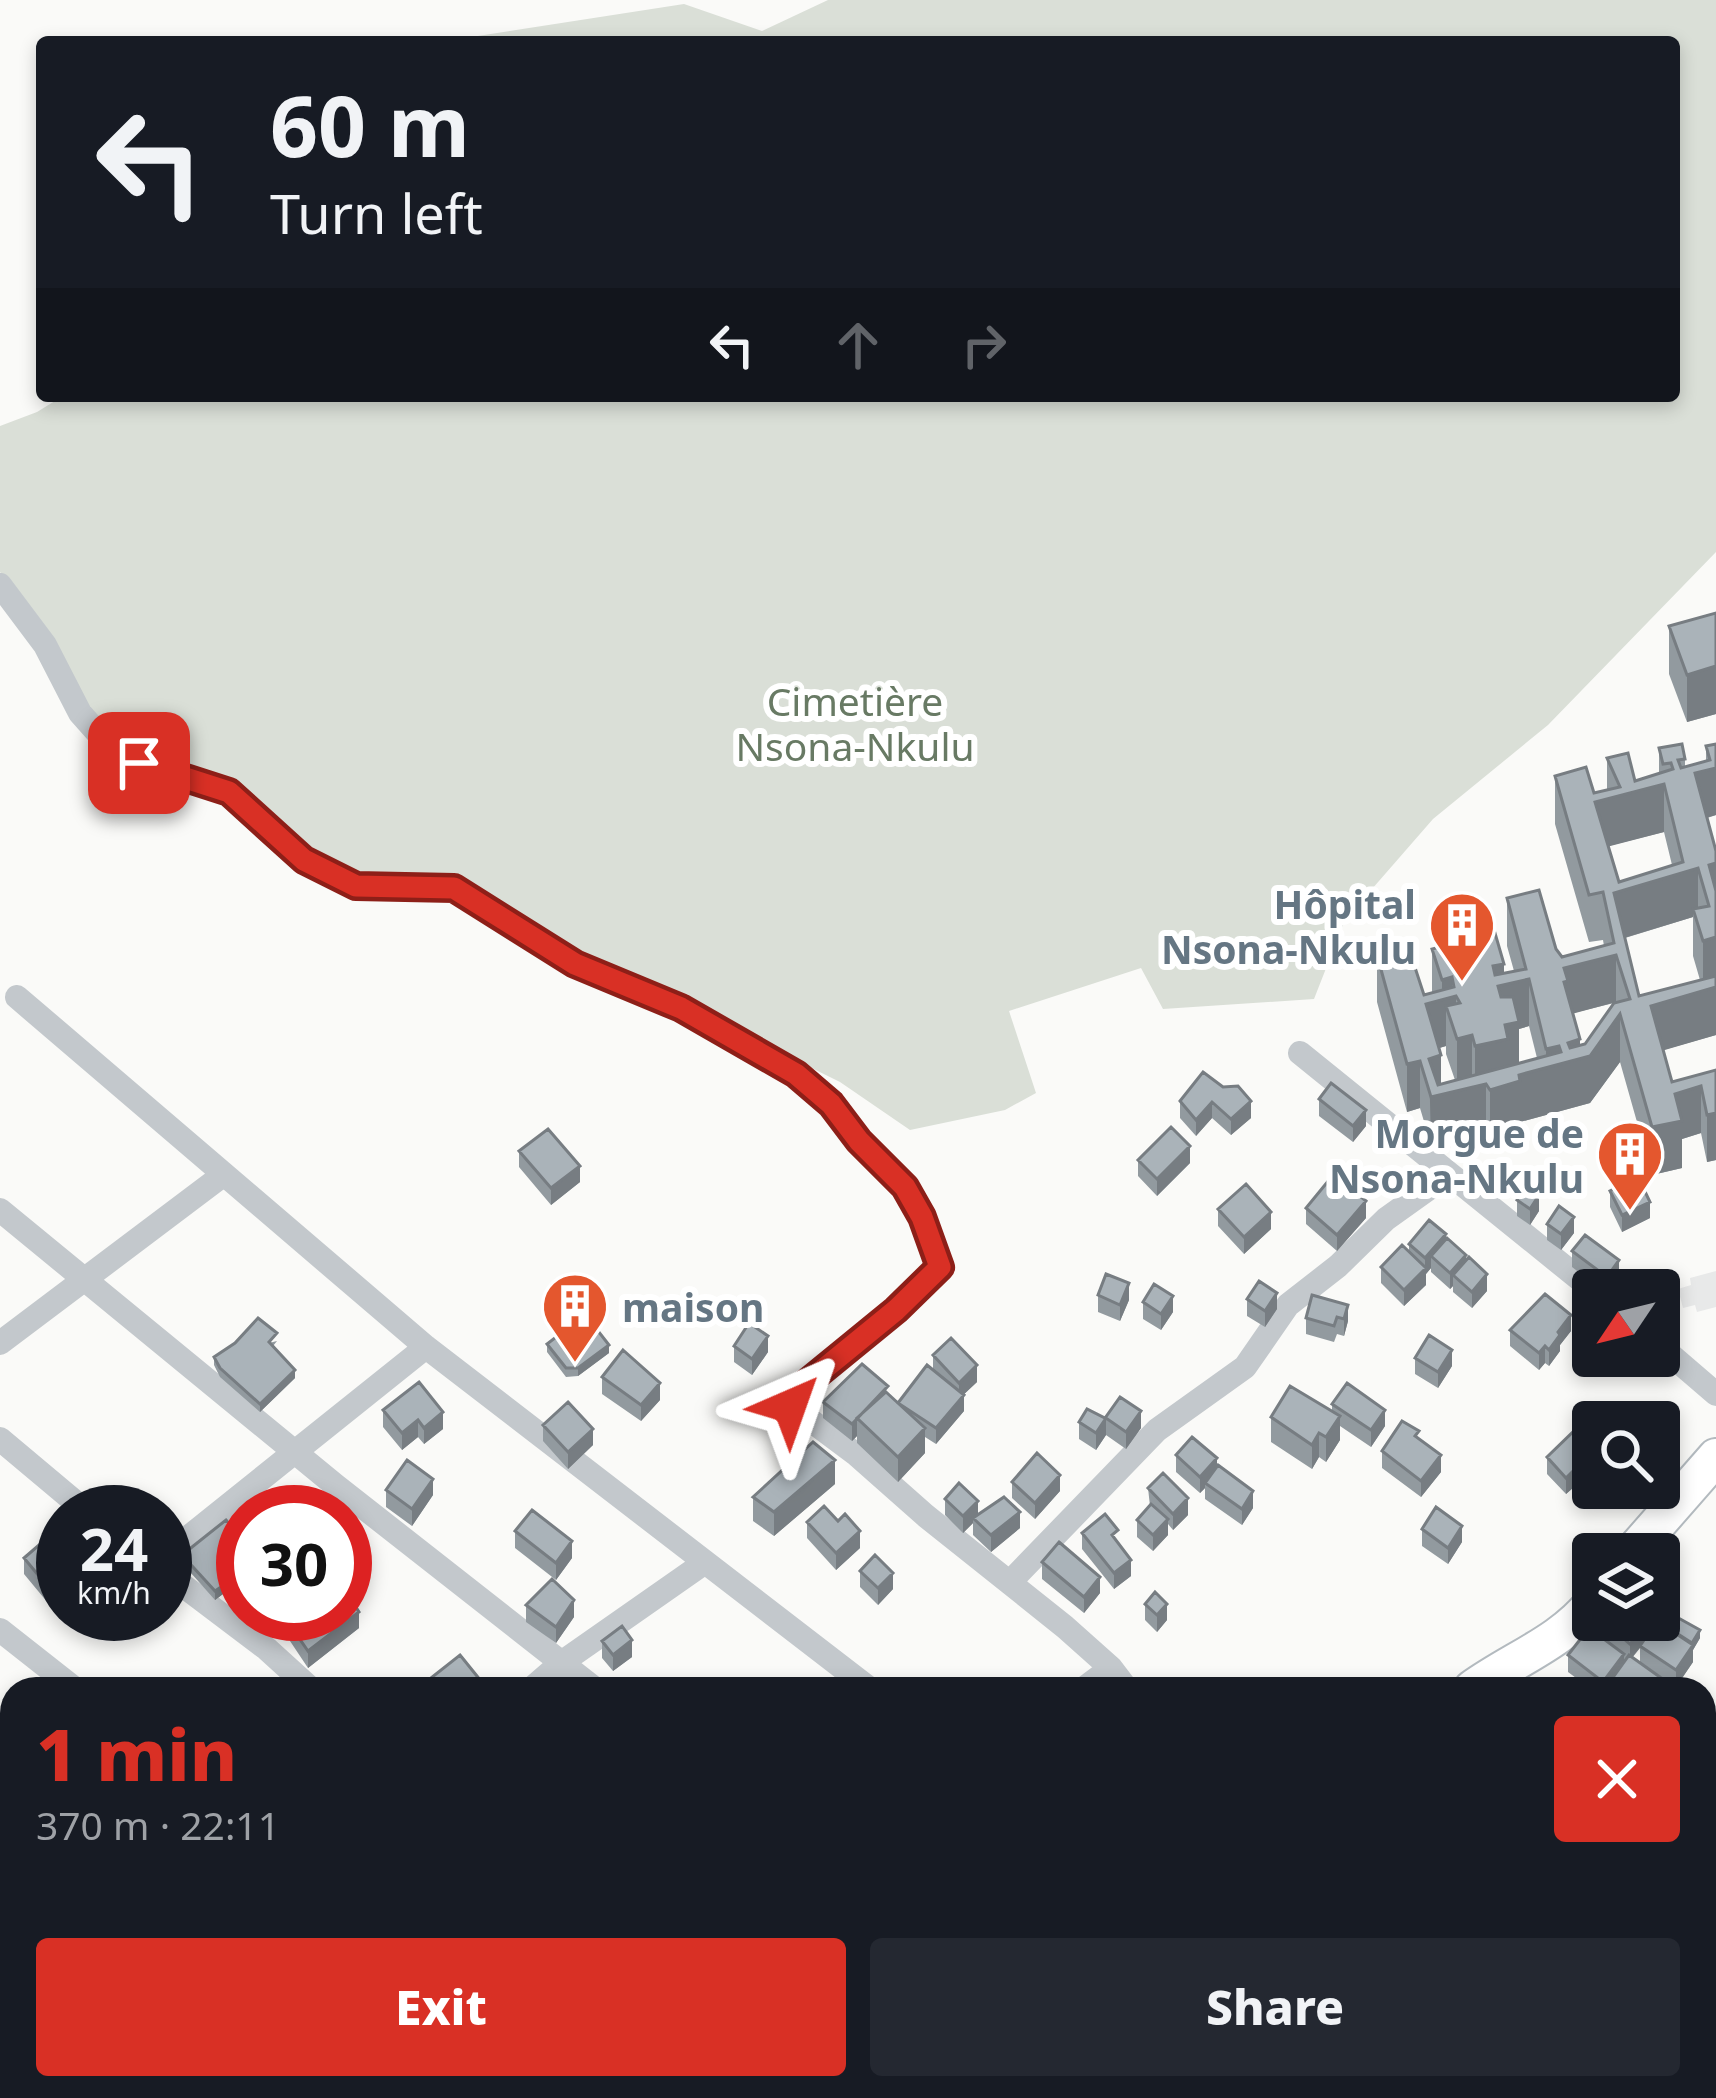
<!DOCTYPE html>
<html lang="en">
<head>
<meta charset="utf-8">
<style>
  body { margin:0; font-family:"Noto Sans",sans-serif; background:#242831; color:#f1f3f6; height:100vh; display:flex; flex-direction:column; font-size:45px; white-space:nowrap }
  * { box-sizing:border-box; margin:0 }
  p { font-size:39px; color:#9ea1a6 }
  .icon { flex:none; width:66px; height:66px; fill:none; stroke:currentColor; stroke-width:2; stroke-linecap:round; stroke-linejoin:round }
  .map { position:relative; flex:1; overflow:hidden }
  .details { position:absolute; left:0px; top:1677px; width:1716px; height:423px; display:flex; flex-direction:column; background:#171b24; border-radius:36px 36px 0 0; box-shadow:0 6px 18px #0003 }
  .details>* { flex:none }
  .hud { position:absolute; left:36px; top:36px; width:1644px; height:366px; border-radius:12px; box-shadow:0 6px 18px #0003; background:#171b24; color:#f1f3f6; overflow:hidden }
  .needle { width:78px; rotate:235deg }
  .tools { position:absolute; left:1572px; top:1269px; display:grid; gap:24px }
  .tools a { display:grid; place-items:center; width:108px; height:108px; border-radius:12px; background:#171b24; box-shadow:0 6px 18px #0003; font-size:60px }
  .speed { position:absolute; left:36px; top:1485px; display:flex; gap:24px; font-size:60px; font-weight:700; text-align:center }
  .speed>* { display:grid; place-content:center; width:156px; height:156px; border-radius:50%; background:#171b24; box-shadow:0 6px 18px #0003; line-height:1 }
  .speed small { font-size:30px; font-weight:400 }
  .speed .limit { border:18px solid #d22; background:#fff; color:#111 }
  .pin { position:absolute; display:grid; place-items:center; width:102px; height:102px; color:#fff; margin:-51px; border-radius:24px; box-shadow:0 6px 18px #0006 }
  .me { position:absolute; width:132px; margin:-66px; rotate:43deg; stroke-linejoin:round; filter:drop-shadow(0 0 9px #0008) }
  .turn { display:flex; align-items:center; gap:42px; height:252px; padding:0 36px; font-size:54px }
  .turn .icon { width:156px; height:156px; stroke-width:2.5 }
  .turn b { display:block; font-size:84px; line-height:102px }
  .lanes { display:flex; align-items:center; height:114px; padding:0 36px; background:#0003; justify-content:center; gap:60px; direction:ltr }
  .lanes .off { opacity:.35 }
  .round { display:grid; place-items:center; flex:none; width:126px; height:126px; border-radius:12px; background:#242831 }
  .headline { display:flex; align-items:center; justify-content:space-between; height:204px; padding:0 36px }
  h1 { font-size:72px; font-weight:800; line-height:90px; color:#d93025 }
  .button { display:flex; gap:24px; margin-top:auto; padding:24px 36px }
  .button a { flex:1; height:138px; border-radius:12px; background:#d93025; color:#fff; font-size:48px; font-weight:800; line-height:138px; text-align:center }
  .button a+a { background:#242831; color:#f1f3f6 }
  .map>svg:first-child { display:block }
</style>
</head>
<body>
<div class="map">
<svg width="1716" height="2098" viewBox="0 0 1716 2098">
  <rect width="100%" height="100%" fill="#fafaf8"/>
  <path fill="#e8e9e9" d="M1716 1271V1307L1697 1312 1695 1305 1683 1308 1678 1289 1691 1285 1690 1278Z"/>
  <path fill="#dadfd7" d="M828 0H1716V552L1548 725 1433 819 1345 920 1314 999 1163 1009 1141 968 1009 1011 1036 1093 1005 1110 910 1130 840 1082 558 943 455 880 336 874 268 813 117 746 96 722 0 572V426L37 412 63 396H1674V42H439L684 4 762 31Z"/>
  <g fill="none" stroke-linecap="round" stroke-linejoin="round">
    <g stroke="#b3babf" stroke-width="40">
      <path id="secondary" d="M1631 1554 1716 1457
        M1472 1689C1512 1660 1561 1643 1593 1603
        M994 2098 1002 2088"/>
    </g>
    <path stroke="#c3c8cc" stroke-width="24" d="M0 585 45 645 80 713 112 749 228 792 304 860 356 886 454 888 575 964 681 1008 796 1074 831 1104 859 1141 905 1187 921 1217 940 1267 896 1310 792 1395 790 1405 857 1455 926 1516 1065 1627 1111 1668 1127 1689
      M17 997 426 1347 870 1689
      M1300 1053 1593 1290
      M0 1210 335 1485 595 1689
      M0 1343 223 1175
      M1659 1345 1716 1394
      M0 1439 87 1512
      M165 1556 426 1347
      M165 1572 267 1649 311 1689
      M1010 1582 1157 1430 1245 1367 1288 1305 1338 1266 1386 1219 1449 1174
      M0 1630 75 1689
      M531 1689 561 1663 704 1563
      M1083 1689 1111 1668
      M0 1751 12 1761
      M0 1897 12 1883
      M0 1935 12 1944
      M195 2088 208 2098
      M440 2088 453 2098
      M1415 2088 1419 2098
      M45 2098 54 2088
      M583 2098 596 2088"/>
    <use href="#secondary" stroke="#fff" stroke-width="36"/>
  </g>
  <path fill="#929a9f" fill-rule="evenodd" d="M1716 613V714L1687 722 1669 674V626Z
    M1716 744V815L1707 818 1716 851V1035L1663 1050 1672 1082 1716 1070V1160L1707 1162 1701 1133 1682 1139V1168L1652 1175 1620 1062 1590 1103 1520 1122V1129L1490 1138 1486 1132 1431 1145 1420 1108 1407 1112 1377 1002V955L1424 995 1432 993V949L1444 946V935L1480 937 1504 973 1514 971 1507 946V898L1562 957 1604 946 1603 940 1589 942 1555 824V776L1594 793 1607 790V758L1635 781 1659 774V748L1685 759V767L1706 761V746ZM1664 832 1672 865 1619 882 1608 846ZM1693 917V956L1700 980 1639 996 1625 938ZM1614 1003 1585 1044 1580 1045 1573 1013ZM1529 1026 1537 1058 1519 1063V1029ZM1446 1046V1054L1455 1080 1441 1084 1439 1048Z
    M1203 1072 1251 1118 1231 1135 1212 1118 1196 1136 1180 1118V1101Z
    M1319 1099 1366 1126 1353 1142 1319 1116Z
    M519 1151 580 1182 551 1205 519 1167Z
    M1138 1160 1190 1163 1157 1196 1138 1176Z
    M1610 1191 1650 1218 1622 1232 1610 1207Z
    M1517 1200 1539 1211 1530 1225 1517 1216Z
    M1306 1208 1366 1218 1337 1251 1306 1224Z
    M1218 1209 1271 1229 1244 1254 1218 1226Z
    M1547 1224 1574 1233 1561 1250 1547 1240Z
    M1446 1240 1466 1260 1487 1291 1472 1308 1453 1292V1286L1450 1289 1431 1272V1268L1426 1274V1285L1404 1306 1381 1283V1267L1409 1252V1244Z
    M1572 1251 1619 1277 1609 1290H1602L1572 1267Z
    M1098 1295 1129 1300 1120 1321 1098 1312Z
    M1312 1295 1348 1321 1344 1336 1337 1334 1334 1342 1306 1334V1318Z
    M1247 1299 1277 1309 1265 1327 1247 1316Z
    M1143 1302 1173 1312 1161 1330 1143 1319Z
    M1510 1330 1571 1331 1560 1345V1351L1549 1366 1545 1363 1539 1370 1510 1346Z
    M578 1339 609 1353 578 1376 566 1377 547 1352V1344Z
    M277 1341 273 1346 295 1378 260 1412 220 1377 214 1365V1357Z
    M734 1346 768 1352 752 1375 734 1362Z
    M933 1355 977 1382 964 1394V1411L936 1444 925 1437V1453L898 1482 857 1443V1436L852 1441 823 1418V1402L888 1394 898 1404 933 1370Z
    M1415 1358 1452 1366 1438 1388 1415 1374Z
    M602 1377 660 1400 641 1421 602 1394Z
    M1332 1404 1385 1426 1371 1447 1340 1426V1440L1326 1462 1319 1457 1312 1469 1271 1442V1417L1332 1411Z
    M383 1410 443 1429 424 1444 418 1437 402 1450 383 1427Z
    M1105 1418 1141 1428 1126 1449 1106 1435 1096 1450 1079 1439V1422Z
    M543 1425 593 1445 568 1469 543 1441Z
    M1419 1439 1441 1472 1421 1497 1382 1468V1451Z
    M1593 1449V1477L1578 1491 1574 1487 1566 1494 1547 1474V1457Z
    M1176 1455 1253 1508 1242 1525 1205 1499V1488L1200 1493 1176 1472Z
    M1012 1482 1060 1491 1035 1519 1012 1498Z
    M835 1484 774 1536 753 1521V1497Z
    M1148 1488 1188 1515 1173 1530 1168 1524V1535L1153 1551 1137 1537V1520L1150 1506Z
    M386 1490 433 1495 412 1526 386 1507Z
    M945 1499 978 1515 1020 1528 991 1552 973 1535V1523L963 1533 945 1515Z
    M807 1522 860 1548 836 1570 807 1538Z
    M1422 1529 1462 1542 1448 1564 1422 1546Z
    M515 1531 572 1558 556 1580 515 1548Z
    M1082 1533 1118 1543 1131 1576 1114 1589 1082 1549Z
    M63 1542V1595L60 1598 58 1595 48 1603 24 1574V1558Z
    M182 1555 227 1583V1591L215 1600 182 1563Z
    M1042 1562 1100 1593 1084 1613 1042 1579Z
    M860 1571 893 1589 878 1605 860 1587Z
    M1145 1604 1167 1620 1157 1632 1145 1620Z
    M526 1605 574 1617 556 1643 526 1622Z
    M1602 1620H1654V1625L1700 1638 1693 1650V1662L1676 1687 1640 1662V1648L1632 1658 1664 1689H1611V1687L1610 1689H1591L1568 1672V1655L1601 1637Z
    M288 1622 359 1628 308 1668 288 1638Z
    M602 1641 632 1657 613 1671 602 1658Z
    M455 2088H511L504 2098H499L494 2094 491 2098H469Z"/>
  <path fill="#777d82" d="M1716 666V714L1687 722V675Z
    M1716 768V815L1695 821V773Z
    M1664 784V832L1595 850V802Z
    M1716 863V911L1709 865Z
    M1698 868V916L1693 909V917L1614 941V893Z
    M1716 937V984L1703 989V941Z
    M1616 955V1002L1568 1015 1564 1030V968Z
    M1504 964V985L1529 979V1026L1519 1029V1075L1546 1067V1049L1559 1046V1064L1568 1043 1580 1039V1058L1620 1014V1062L1590 1103 1520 1122V1129L1490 1138V1090L1486 1084V1132L1431 1145 1429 1059 1441 1055V1095L1475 1087V1046L1493 966Z
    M1452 977V997L1456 996V1038L1446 1006V1046L1426 1052V1004L1442 1000V980Z
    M1716 987V1035L1651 1054V1006Z
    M1472 1035V1083L1457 1087V1039Z
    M1420 1061V1108L1407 1112V1064Z
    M1701 1086V1133L1682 1139V1168L1652 1175V1127L1675 1094Z
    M1251 1101V1118L1231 1135V1119Z
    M1212 1102V1118L1196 1136V1120Z
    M1366 1110V1126L1353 1142V1126Z
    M1716 1113V1160L1707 1162V1115Z
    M1190 1146V1163L1157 1196V1179Z
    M580 1166V1182L551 1205V1188Z
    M1539 1195V1211L1530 1225V1209Z
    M1366 1201V1218L1337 1251V1235Z
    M1650 1202V1218L1622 1232V1215Z
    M1271 1212V1229L1244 1254V1237Z
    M1574 1217V1233L1561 1250V1234Z
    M1446 1234V1251L1431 1256V1268L1426 1274V1285L1404 1306V1290L1425 1269V1258Z
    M1466 1255V1272L1453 1275V1286L1450 1289V1273Z
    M1619 1260V1277L1609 1290H1607V1277Z
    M1487 1274V1291L1472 1308V1292Z
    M1129 1283V1300L1120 1321V1305Z
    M1277 1293V1309L1265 1327V1311Z
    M1173 1296V1312L1161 1330V1314Z
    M1348 1305V1321L1344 1336V1319Z
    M1571 1315V1331L1560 1345V1351L1549 1366V1350L1558 1332Z
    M768 1336V1352L752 1375V1359Z
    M609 1345V1353L578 1376V1368Z
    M1545 1346V1363L1539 1370V1353Z
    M1452 1350V1366L1438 1388V1372Z
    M977 1365V1382L959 1399V1383Z
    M295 1370V1378L260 1412V1404Z
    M660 1383V1400L641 1421V1405Z
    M964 1395V1411L936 1444V1428Z
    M1385 1410V1426L1371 1447V1430Z
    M1141 1411V1428L1126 1449V1432Z
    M443 1412V1429L424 1444V1428Z
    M1340 1416V1440L1326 1462V1437Z
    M1106 1418V1435L1096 1450V1433Z
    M857 1419V1436L852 1441V1424Z
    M418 1420V1437L402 1450V1433Z
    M925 1428V1453L898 1482V1457Z
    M593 1429V1445L568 1469V1452Z
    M1319 1433V1457L1312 1469V1445Z
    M1593 1449V1477L1578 1491V1474L1588 1453Z
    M1441 1455V1472L1421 1497V1481Z
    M1217 1458V1475L1205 1483V1488L1200 1493V1477Z
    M835 1460V1484L774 1536V1512Z
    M1574 1470V1487L1566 1494V1478Z
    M1060 1475V1491L1035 1519V1503Z
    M433 1479V1495L412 1526V1509Z
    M1253 1491V1508L1242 1525V1509Z
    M1188 1498V1515L1173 1530V1514Z
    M978 1501V1518H973V1523L963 1533V1516Z
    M1020 1512V1528L991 1552V1535Z
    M1168 1519V1535L1153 1551V1535Z
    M1462 1526V1542L1448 1564V1548Z
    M860 1531V1548L836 1570V1553Z
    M572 1541V1558L556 1580V1563Z
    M1131 1560V1576L1114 1589V1573Z
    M243 1562V1570L227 1583V1591L215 1600V1591L224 1578Z
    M893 1573V1589L878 1605V1588Z
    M1100 1577V1593L1084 1613V1597Z
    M58 1578V1595L48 1603V1587Z
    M574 1600V1617L556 1643V1627Z
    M1167 1604V1620L1157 1632V1615Z
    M359 1612V1628L308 1668V1651Z
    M1649 1620H1654V1630L1630 1660V1644Z
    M1700 1630V1638L1693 1650V1662L1676 1687V1670L1692 1646Z
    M632 1640V1657L613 1671V1655Z
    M1624 1654V1670L1611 1680 1610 1689H1603V1682Z"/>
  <path fill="#aab3b9" stroke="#777d82" stroke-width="3" fill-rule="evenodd" d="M1716 613V666L1687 675 1669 626Z
    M1682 744 1685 759 1678 760 1681 768 1710 760 1706 746 1716 744V768L1695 773 1716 851V863L1709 865 1716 891V937L1703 941 1693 909 1709 906 1698 868 1614 893 1639 996 1716 976V987L1651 1006 1672 1082 1716 1070V1113L1707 1115 1701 1086 1675 1094 1682 1121 1652 1127 1620 1014 1590 1056 1519 1075 1520 1081 1490 1090 1486 1084 1431 1097 1420 1061 1407 1064 1377 955 1408 946 1424 995 1454 987 1452 977 1442 980 1432 949 1448 945 1444 935 1476 927 1480 937 1495 933 1504 964 1493 966 1495 975 1526 969 1507 898 1539 890 1556 949 1562 957 1614 943 1603 892 1589 895 1555 776 1586 767 1594 793 1620 787 1607 758 1628 753 1635 781 1673 769 1671 763 1663 764 1659 748ZM1664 784 1683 862 1619 882 1595 802ZM1616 955 1630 999 1614 1003 1585 1044 1570 1048 1568 1043 1580 1039 1564 982 1568 981 1564 968ZM1529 979 1546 1049 1559 1046 1561 1052 1438 1085 1429 1059 1441 1055 1426 1004 1456 996 1460 1003 1446 1006 1457 1039 1472 1035 1475 1046 1508 1039 1505 1025 1519 1022 1513 997H1501L1498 986Z
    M1203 1072 1223 1087 1238 1086 1251 1101 1231 1119 1212 1102 1196 1120 1180 1101Z
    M1331 1083 1366 1110 1353 1126 1319 1099Z
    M1171 1127 1190 1146 1157 1179 1138 1160Z
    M548 1129 580 1166 551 1188 519 1151Z
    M1334 1174 1366 1201 1337 1235 1306 1208Z
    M1638 1177 1650 1202 1622 1215 1610 1191Z
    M1246 1184 1271 1212 1244 1237 1218 1209Z
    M1525 1186 1539 1195 1530 1209 1517 1200Z
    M1559 1206 1574 1217 1561 1234 1547 1224Z
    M1429 1220 1446 1234 1425 1258 1409 1244Z
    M1585 1235 1619 1260 1607 1277 1572 1251Z
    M1447 1238 1466 1255 1450 1273 1431 1256Z
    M1402 1245 1426 1268 1404 1290 1381 1267Z
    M1469 1257 1487 1274 1472 1292 1453 1275Z
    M1106 1274 1129 1283 1120 1305 1098 1295Z
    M1259 1281 1277 1293 1265 1311 1247 1299Z
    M1154 1284 1173 1296 1161 1314 1143 1302Z
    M1545 1294 1571 1315 1558 1332 1560 1335 1549 1350 1545 1346 1539 1353 1510 1330Z
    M1312 1295 1348 1305 1344 1319 1337 1317 1334 1326 1306 1318Z
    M258 1318 277 1333 269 1342 295 1370 260 1404 220 1368 214 1357 235 1343Z
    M749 1323 768 1336 752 1359 734 1346Z
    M569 1327 578 1339 595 1327 609 1345 578 1368H566L547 1344Z
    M1429 1335 1452 1350 1438 1372 1415 1358Z
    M951 1338 977 1365 959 1383 933 1355Z
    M623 1350 660 1383 641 1405 602 1377Z
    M862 1364 888 1386 852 1424 823 1402Z
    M927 1365 964 1395 936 1428 898 1403Z
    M419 1382 443 1412 424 1428 418 1420 402 1433 383 1410Z
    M1347 1383 1385 1410 1371 1430 1332 1404Z
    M1290 1386 1340 1416 1326 1437 1319 1433 1312 1445 1271 1417Z
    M886 1392 925 1428 898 1457 857 1418Z
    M1120 1397 1141 1411 1126 1432 1106 1418 1096 1433 1079 1422 1087 1409 1105 1418Z
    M568 1402 593 1429 568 1452 543 1425Z
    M1402 1421 1419 1431 1415 1436 1441 1455 1421 1481 1382 1451Z
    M1575 1430 1593 1449 1588 1453 1593 1461 1578 1474 1574 1470 1566 1478 1547 1457Z
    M1192 1437 1217 1458 1200 1477 1176 1455Z
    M813 1442 835 1460 774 1512 753 1497Z
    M1037 1453 1060 1475 1035 1503 1012 1482Z
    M407 1460 433 1479 412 1509 386 1490Z
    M1218 1465 1253 1491 1242 1509 1205 1483Z
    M1163 1473 1188 1498 1173 1514 1148 1488Z
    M959 1483 978 1501 963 1516 945 1499Z
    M1004 1497 1020 1512 991 1535 973 1518Z
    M1151 1504 1168 1519 1153 1535 1137 1520Z
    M824 1506 838 1521 845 1514 860 1531 836 1553 807 1522Z
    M1436 1507 1462 1526 1448 1548 1422 1529Z
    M532 1510 572 1541 556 1563 515 1531Z
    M1105 1514 1118 1530 1112 1535 1131 1560 1114 1573 1082 1533Z
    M226 1520 243 1539V1562L224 1578 227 1583 215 1591 182 1555Z
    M54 1532 63 1542V1579L60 1581 58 1578 48 1587 24 1558Z
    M1059 1542 1100 1577 1084 1597 1042 1562Z
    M875 1555 893 1573 878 1588 860 1571Z
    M552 1579 574 1600 556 1627 526 1605Z
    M345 1590 359 1612 308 1651 288 1622 298 1614H345Z
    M1155 1592 1167 1604 1157 1615 1145 1604Z
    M1673 1615 1700 1630 1692 1643 1667 1627Z
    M1602 1620H1649L1630 1644Z
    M1657 1621 1693 1645 1676 1670 1640 1646Z
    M622 1626 632 1640 613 1655 602 1641Z
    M1589 1628 1624 1654 1603 1682 1568 1655Z
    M460 1655 485 1686 482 1689H417Z
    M1629 1655 1664 1680 1658 1689H1624L1611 1680Z
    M467 2088H492L485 2098H480Z"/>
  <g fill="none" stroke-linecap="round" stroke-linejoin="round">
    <g stroke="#8d1f18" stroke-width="30">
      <path id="route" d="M139 763 229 792 304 860 356 886 454 888 575 964 681 1008 796 1074 831 1104 859 1141 905 1187 922 1217 940 1267 896 1310 792 1395 790 1406"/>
    </g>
    <use href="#route" stroke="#d93025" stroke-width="21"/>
  </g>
  <defs>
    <g id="building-pin" transform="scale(3.45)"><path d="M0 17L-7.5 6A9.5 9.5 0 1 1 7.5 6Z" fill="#e4572e" stroke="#fff"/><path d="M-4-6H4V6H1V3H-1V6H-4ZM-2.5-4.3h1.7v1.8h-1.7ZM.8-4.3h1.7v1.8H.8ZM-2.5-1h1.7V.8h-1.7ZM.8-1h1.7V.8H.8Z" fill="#fff"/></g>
  </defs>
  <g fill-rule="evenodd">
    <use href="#building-pin" x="1462" y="925"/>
    <use href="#building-pin" x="1630" y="1154"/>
    <use href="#building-pin" x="575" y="1306"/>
  </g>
  <g text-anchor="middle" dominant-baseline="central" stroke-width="12" stroke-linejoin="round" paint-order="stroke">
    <g font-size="39" fill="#687a64" stroke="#fff">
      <text x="855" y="700">Cimetière<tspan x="855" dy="45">Nsona-Nkulu</tspan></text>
    </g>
    <g font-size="39" font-weight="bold" fill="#657683" stroke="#fff" text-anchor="end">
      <text x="1416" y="903">Hôpital<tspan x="1416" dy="45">Nsona-Nkulu</tspan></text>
      <text x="1584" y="1132">Morgue de<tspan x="1584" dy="45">Nsona-Nkulu</tspan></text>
      <text x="622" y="1306" text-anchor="start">maison</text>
    </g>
  </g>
</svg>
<div class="tools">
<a><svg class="needle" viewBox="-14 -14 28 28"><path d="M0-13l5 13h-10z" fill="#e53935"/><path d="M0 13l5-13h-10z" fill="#9ea1a6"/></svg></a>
<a><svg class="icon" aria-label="search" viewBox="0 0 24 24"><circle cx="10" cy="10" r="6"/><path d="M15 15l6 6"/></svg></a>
<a><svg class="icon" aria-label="layers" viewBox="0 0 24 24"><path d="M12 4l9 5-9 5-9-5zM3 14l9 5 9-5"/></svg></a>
</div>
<div class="speed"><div>24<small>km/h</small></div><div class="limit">30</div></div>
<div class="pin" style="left:139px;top:763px;background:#d93025"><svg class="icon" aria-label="arrive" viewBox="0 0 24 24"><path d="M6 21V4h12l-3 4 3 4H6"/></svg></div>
<svg class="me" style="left:790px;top:1406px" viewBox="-20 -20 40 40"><path d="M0-17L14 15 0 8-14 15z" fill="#d93025" stroke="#fff" stroke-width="4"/></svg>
<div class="hud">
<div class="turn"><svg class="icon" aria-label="left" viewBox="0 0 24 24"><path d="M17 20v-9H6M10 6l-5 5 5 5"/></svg><div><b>60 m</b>Turn left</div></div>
<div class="lanes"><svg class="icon" aria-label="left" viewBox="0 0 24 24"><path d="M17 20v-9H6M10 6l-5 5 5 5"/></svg><svg class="icon off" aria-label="ahead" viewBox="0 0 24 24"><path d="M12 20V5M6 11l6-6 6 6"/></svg><svg class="icon off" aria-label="right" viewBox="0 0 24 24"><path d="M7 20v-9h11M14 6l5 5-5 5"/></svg></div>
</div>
<section class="details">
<div class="headline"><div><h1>1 min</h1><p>370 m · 22:11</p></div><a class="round" style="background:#d93025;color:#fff"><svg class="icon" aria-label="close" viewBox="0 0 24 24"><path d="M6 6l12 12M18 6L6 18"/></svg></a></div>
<div class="button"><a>Exit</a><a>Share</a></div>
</section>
</div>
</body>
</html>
